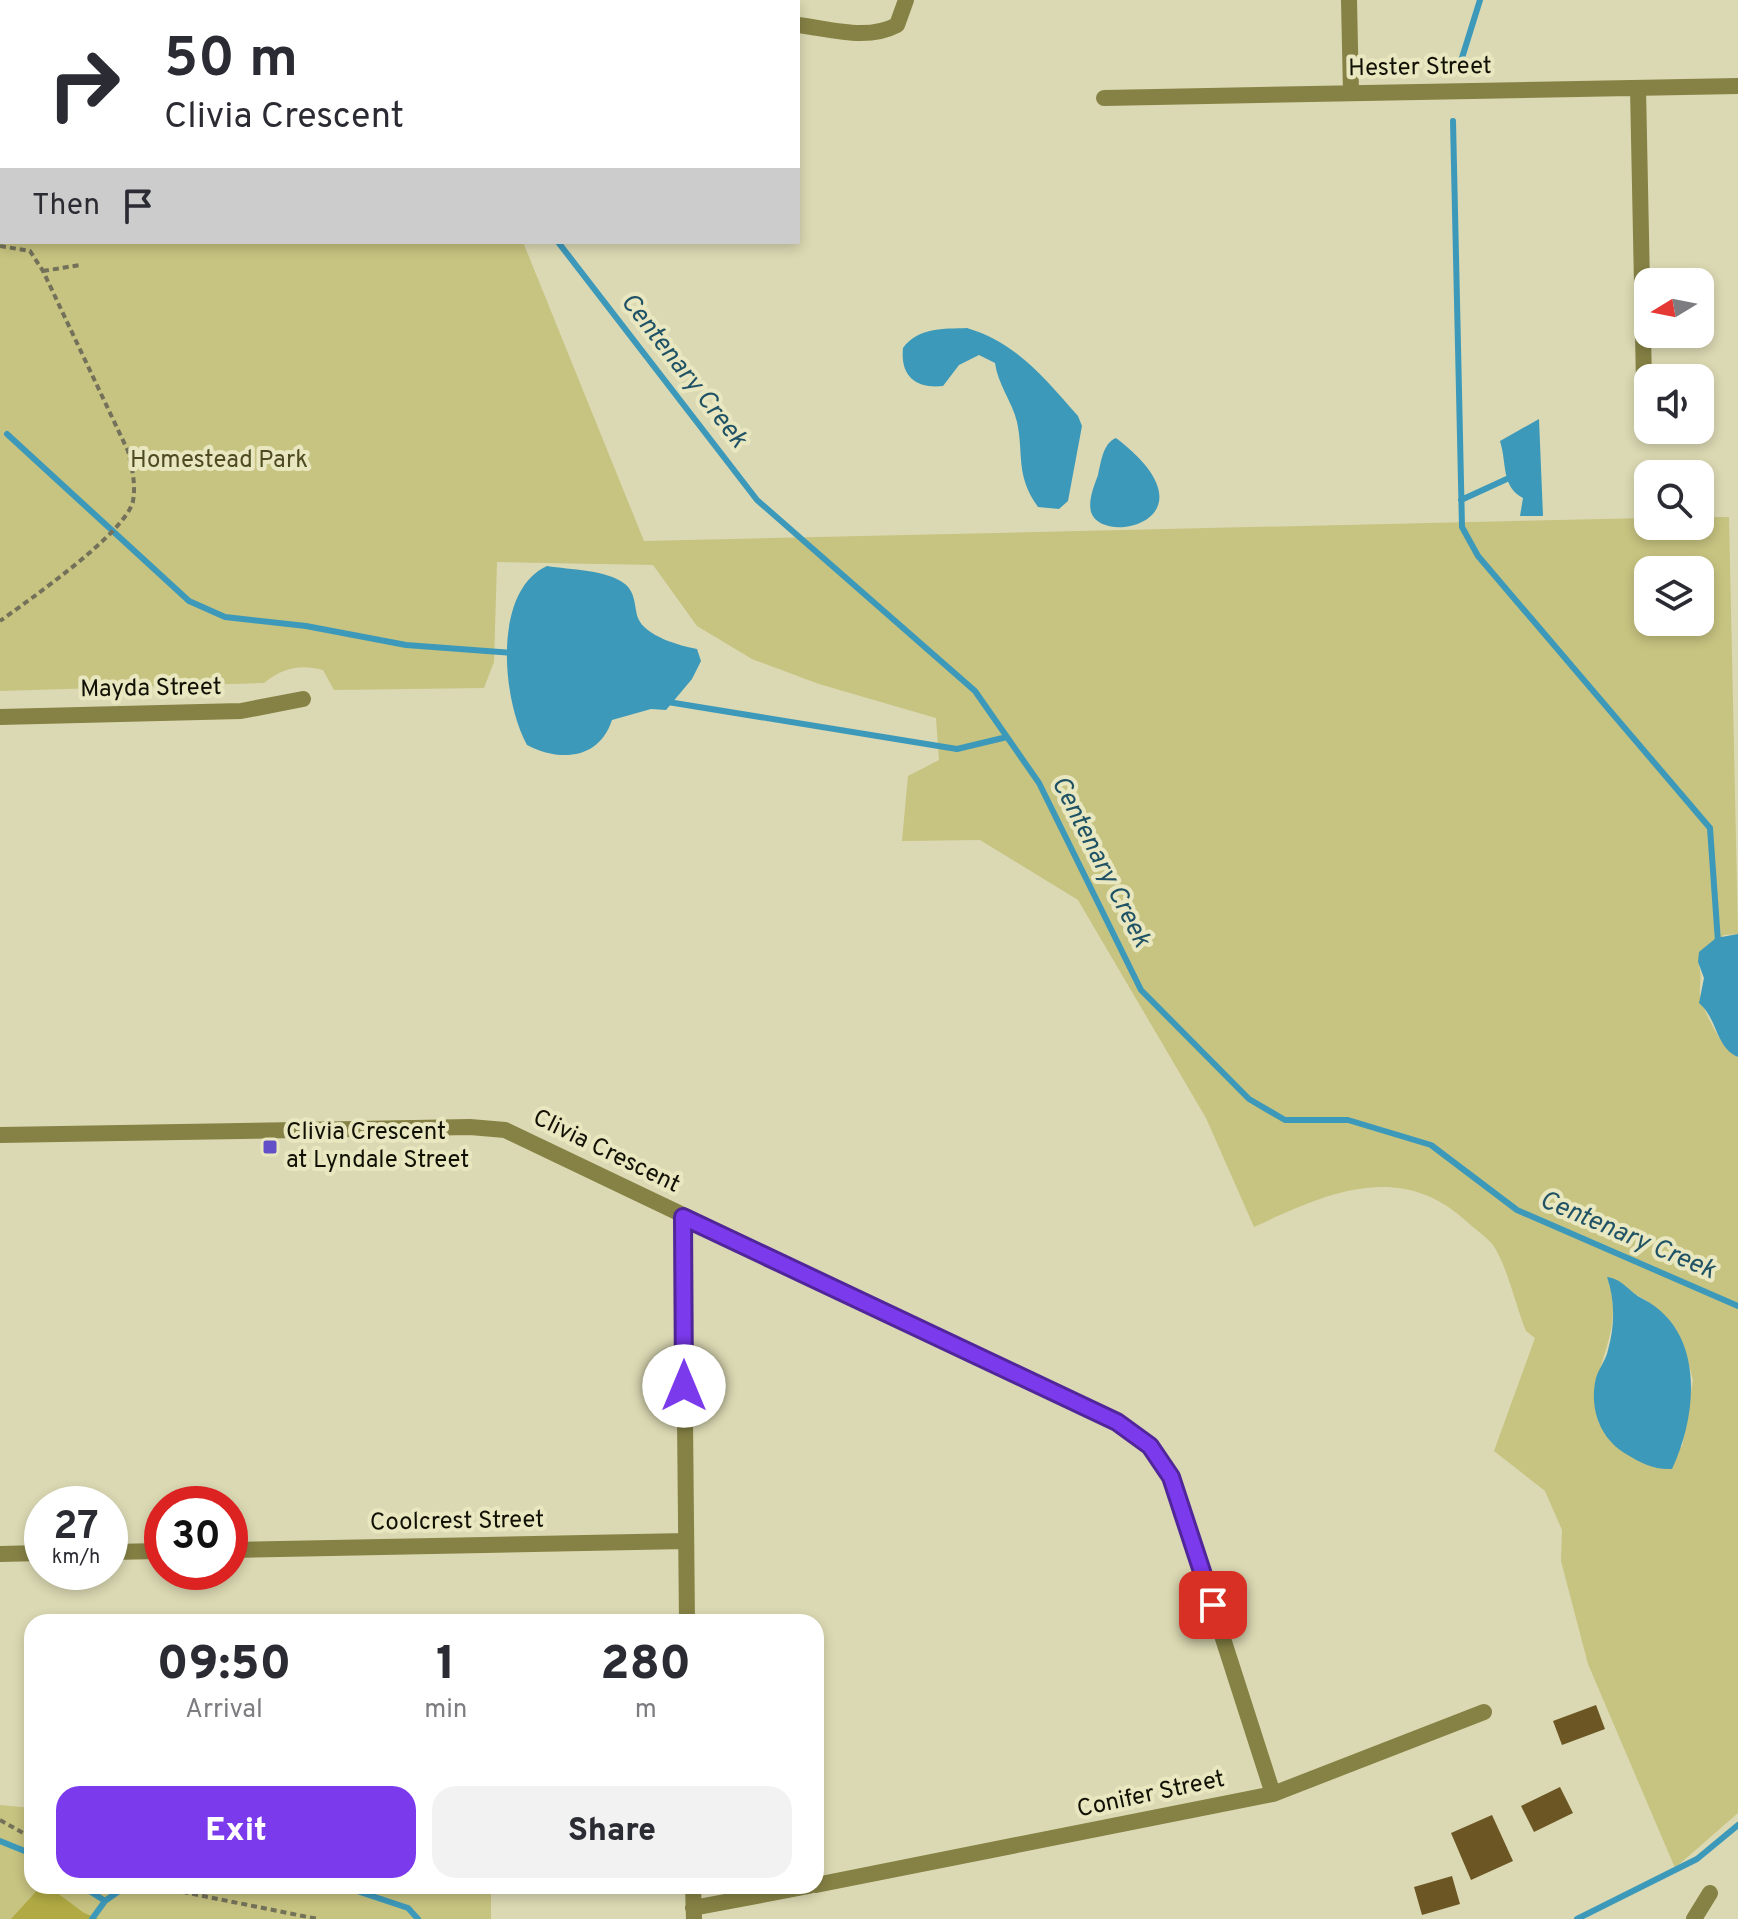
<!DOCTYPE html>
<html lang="en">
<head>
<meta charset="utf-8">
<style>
  body { margin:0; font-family:Overpass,sans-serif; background:#f2f2f3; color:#2b2b33; height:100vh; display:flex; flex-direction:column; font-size:30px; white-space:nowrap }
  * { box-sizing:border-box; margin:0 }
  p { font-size:26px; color:#7c7c81 }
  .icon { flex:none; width:44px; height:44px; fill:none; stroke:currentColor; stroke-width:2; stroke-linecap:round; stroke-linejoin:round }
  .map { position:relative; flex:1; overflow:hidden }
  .side { position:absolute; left:24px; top:1614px; width:800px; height:280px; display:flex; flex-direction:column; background:#fff; border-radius:24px; box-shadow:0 4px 12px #0003 }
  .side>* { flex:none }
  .guide { position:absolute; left:0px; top:0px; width:800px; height:244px; box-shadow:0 4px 12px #0003; background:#fff; color:#2b2b33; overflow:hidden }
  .needle { width:52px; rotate:260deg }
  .tools { position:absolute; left:1634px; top:268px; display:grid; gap:16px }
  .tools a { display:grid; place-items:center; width:80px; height:80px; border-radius:16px; background:#fff; box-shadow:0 4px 12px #0003; font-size:40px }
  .speed { position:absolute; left:24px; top:1486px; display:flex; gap:16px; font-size:40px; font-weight:700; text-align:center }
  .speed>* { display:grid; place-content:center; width:104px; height:104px; border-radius:50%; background:#fff; box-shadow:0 4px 12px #0003; line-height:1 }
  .speed small { font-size:20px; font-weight:400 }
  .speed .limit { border:12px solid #d22; background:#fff; color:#111 }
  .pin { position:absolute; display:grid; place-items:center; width:68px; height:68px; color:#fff; margin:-34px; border-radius:16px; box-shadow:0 4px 12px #0006 }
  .me { position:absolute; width:88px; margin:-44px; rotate:0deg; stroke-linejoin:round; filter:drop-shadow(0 0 6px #0008) }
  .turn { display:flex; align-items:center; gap:28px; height:168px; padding:0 32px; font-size:36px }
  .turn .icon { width:104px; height:104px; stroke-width:2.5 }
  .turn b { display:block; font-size:56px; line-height:68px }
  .then { display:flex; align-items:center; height:76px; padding:0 32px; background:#0003; gap:16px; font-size:30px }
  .eta { display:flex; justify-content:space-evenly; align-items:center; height:136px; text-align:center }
  .eta b { font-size:48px; font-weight:800; line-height:56px }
  .cta { display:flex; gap:16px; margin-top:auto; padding:16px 32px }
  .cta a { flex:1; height:92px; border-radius:24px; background:#7c3aed; color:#fff; font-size:32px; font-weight:800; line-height:92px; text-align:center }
  .cta a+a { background:#f2f2f3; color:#2b2b33 }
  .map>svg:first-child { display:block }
</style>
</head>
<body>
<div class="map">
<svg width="1738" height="1919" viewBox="0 0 1738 1919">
  <rect width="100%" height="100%" fill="#dbd9b3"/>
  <path fill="#c7c380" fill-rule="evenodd" d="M0 0H696L2 2V242H523L644 541 1648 518V526H1700V517H1729L1738 934 1724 935 1698 962C1704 979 1697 988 1701 999 1706 1016 1723 1050 1738 1057V1813L1675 1868 1588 1664 1561 1561 1562 1530 1545 1491 1494 1451 1535 1338 1526 1331C1516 1307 1507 1265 1493 1245 1486 1236 1473 1228 1465 1220 1398 1160 1325 1194 1254 1227L1206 1118 1078 900 980 840 902 841 908 776 939 760 936 718 819 684 752 659 697 626 653 565 497 562 494 662 484 688 334 690 323 670C299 664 283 668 264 683L0 691ZM1648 570H1700V622H1648ZM1607 1277 1647 1301 1686 1353 1693 1380 1682 1447 1599 1424C1583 1368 1629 1336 1607 1277Z
    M0 1805 32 1808V1886H491V1919H0Z"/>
  <path fill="#b1aa44" d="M41 1886H48L84 1913 99 1919H11Z"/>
  <path fill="#3d99ba" d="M967 328C1017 343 1044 378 1078 416L1082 426 1068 501 1059 509 1038 507C1015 475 1024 454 1017 422 1012 401 998 385 995 363L979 355 959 365 943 386C916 389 900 376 903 348 918 327 944 329 967 328Z
    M1539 419 1543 516H1520L1523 498C1501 487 1507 463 1500 441Z
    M1116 438C1222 519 1102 548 1091 512 1088 500 1094 486 1098 475 1101 462 1103 443 1116 438Z
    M547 566C571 570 605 569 625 584 636 593 634 606 638 618 645 636 680 646 697 649L701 661 692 679 666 710 651 709 612 720C599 760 559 762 527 745 502 700 492 591 547 566Z
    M1738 934V1057C1715 1047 1718 1019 1699 1003L1704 978 1698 962 1699 952 1716 938Z
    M1607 1277C1623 1279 1629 1292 1643 1299 1705 1331 1698 1414 1672 1469 1654 1470 1641 1463 1626 1454 1599 1438 1589 1407 1596 1378 1599 1368 1606 1360 1608 1350 1615 1325 1615 1300 1607 1277Z"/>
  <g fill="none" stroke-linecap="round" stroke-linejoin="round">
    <path stroke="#3d99ba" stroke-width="6" d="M466 0V2
      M1461 61 1480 0
      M1453 121 1462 527 1478 556 1710 828 1718 942
      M558 242 757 500 975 691 1039 783 1141 990 1249 1099 1285 1120H1348L1431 1145 1517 1210 1738 1306
      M7 434 189 601 225 617 306 626 406 645 512 653
      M1461 500 1509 478
      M668 702 957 749 1007 737
      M0 1841 32 1854
      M82 1886 105 1901
      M342 1886 408 1908 418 1919
      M92 1919 105 1901 126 1886
      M1577 1919 1697 1859 1738 1825"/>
  </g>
  <path fill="#6c5623" d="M1596 1705 1605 1729 1562 1745 1553 1721Z
    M1560 1787 1573 1813 1534 1832 1521 1806Z
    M1492 1815 1513 1861 1471 1880 1451 1833Z
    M1452 1876 1460 1904 1422 1915 1414 1887Z"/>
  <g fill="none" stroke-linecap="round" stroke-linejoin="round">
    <path stroke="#737159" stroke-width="4" stroke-dasharray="6 4" stroke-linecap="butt" d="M688 0 710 1
      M0 246 30 251 43 271 128 451C132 468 136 484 133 501 126 533 29 600 0 621
      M43 271 80 265
      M0 1820 32 1838
      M153 1886 318 1919"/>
    <path stroke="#868245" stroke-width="16" d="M1349 0 1351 93
      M725 2 730 0
      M798 25C831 29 867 41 897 25L906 0
      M1638 88 1645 432
      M1104 98 1738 86
      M0 717 241 711 303 699
      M0 1135 470 1127 505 1130 1117 1422 1150 1446 1171 1477 1273 1794
      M683 1217 687 1622
      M230 1550 686 1541
      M110 1552 162 1551
      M0 1554 42 1553
      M816 1885 1273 1794 1484 1712
      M693 1886 694 1919
      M693 1908 809 1886
      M1694 1919 1710 1893"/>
  </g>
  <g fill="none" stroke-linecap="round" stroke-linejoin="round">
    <g stroke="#51269a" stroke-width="20">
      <path id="route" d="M684 1386 683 1217 1117 1422 1150 1446 1171 1477 1213 1605"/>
    </g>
    <use href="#route" stroke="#7c3aed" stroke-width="14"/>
  </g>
  <rect fill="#6350c9" stroke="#e8e7c0" stroke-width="3" x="262" y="1139" width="16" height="16" rx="4"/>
  <g text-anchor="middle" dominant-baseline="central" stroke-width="8" stroke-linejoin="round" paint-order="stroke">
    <g font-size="24" fill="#111004" stroke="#e8e7c0">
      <text transform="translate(1420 68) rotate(-1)">Hester Street</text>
      <text transform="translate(151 689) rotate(-1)">Mayda Street</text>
      <text transform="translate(606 1152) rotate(26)">Clivia Crescent</text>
      <text transform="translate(457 1522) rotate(-1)">Coolcrest Street</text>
      <text transform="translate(1151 1795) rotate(-12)">Conifer Street</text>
    </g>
    <g font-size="24" fill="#4e4b21" stroke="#e8e7c0">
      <text x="219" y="461">Homestead Park</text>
    </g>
    <g font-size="24" fill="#111004" stroke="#e8e7c0" text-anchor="start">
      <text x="286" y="1133">Clivia Crescent<tspan x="286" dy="28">at Lyndale Street</tspan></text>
    </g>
    <g font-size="26" font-style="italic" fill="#1f5264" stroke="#e8e7c0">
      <text transform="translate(683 371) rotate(52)">Centenary Creek</text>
      <text transform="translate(1100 862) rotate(63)">Centenary Creek</text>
      <text transform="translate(1627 1236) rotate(23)">Centenary Creek</text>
    </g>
  </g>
</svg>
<div class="tools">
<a><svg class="needle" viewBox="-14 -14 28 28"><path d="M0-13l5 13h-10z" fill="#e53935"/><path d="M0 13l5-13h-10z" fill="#7c7c81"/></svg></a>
<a><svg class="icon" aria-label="sound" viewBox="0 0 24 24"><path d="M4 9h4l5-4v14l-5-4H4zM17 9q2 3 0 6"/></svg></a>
<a><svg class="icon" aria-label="search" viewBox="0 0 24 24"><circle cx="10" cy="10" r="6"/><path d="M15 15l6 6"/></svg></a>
<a><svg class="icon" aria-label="layers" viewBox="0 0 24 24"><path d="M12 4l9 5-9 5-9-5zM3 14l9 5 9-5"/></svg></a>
</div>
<div class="speed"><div>27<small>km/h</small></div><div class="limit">30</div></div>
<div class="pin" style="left:1213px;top:1605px;background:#d93025"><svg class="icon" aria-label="arrive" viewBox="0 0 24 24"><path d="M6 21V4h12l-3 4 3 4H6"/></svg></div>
<svg class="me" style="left:684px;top:1386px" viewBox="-20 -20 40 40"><circle r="19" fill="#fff"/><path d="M0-13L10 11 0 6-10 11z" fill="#7c3aed"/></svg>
<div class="guide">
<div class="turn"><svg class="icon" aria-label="right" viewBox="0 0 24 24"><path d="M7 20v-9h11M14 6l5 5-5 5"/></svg><div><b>50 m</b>Clivia Crescent</div></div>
<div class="then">Then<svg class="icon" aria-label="arrive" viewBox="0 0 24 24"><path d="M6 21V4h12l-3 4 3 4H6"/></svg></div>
</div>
<section class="side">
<div class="eta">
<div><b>09:50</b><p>Arrival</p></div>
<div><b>1</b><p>min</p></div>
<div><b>280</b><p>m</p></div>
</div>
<div class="cta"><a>Exit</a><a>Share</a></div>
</section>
</div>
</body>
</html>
